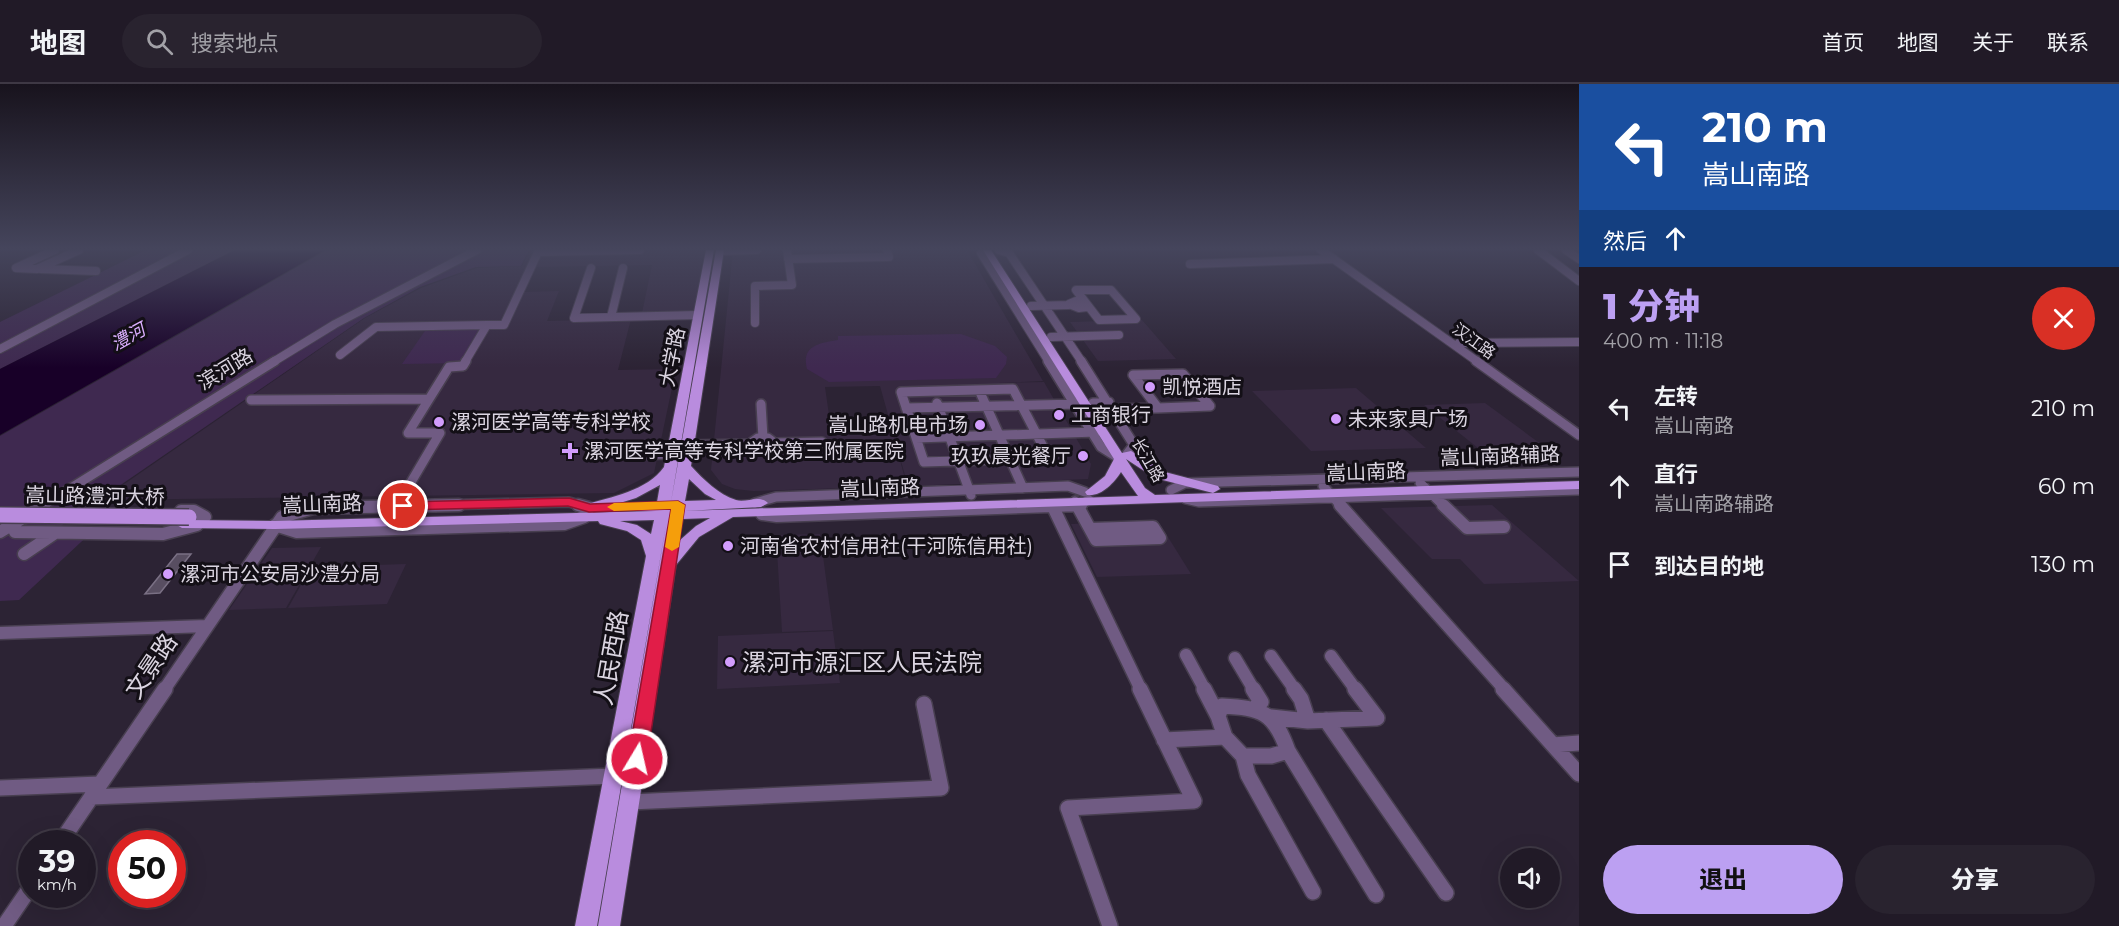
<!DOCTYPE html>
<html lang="zh">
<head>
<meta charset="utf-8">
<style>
  body { margin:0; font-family:Montserrat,"Noto Sans SC",sans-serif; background:#29232f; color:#f1f3f6; height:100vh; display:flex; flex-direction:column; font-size:22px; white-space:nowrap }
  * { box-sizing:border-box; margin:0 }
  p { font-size:20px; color:#a2a1a7 }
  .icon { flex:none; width:33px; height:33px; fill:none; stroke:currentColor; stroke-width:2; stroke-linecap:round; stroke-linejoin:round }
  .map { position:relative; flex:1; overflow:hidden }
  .sheet { display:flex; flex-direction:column; background:#211a27; width:540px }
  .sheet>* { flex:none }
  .banner { background:#1a4fa0; color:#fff; overflow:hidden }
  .buttons { position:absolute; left:1500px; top:764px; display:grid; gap:12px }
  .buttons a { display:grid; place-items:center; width:60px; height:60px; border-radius:50%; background:#211a27; box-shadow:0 6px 24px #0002,0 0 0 2px #3e3844; font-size:30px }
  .speed { position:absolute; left:18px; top:746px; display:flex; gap:12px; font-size:30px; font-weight:700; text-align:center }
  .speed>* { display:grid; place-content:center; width:78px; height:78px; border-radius:50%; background:#211a27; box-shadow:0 6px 24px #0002,0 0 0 2px #3e3844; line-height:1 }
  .speed small { font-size:15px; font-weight:400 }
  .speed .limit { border:9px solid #d22; background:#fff; color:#111 }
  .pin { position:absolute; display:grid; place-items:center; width:51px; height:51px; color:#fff; margin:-26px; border:3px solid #fff; border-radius:50%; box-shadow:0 2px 6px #0007 }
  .me { position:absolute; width:66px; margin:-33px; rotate:9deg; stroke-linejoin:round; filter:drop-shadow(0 0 4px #0008) }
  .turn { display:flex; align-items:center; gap:21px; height:126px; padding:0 24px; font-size:27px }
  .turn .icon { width:78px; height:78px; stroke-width:2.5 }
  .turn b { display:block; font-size:42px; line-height:51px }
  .then { display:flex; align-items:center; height:57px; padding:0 24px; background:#0003; gap:12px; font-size:22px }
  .round { display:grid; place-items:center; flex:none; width:63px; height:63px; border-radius:32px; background:#29232f }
  .head { display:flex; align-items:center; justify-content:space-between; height:102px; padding:0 24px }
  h1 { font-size:36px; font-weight:800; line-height:45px; color:#bca0f2 }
  .button { display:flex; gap:12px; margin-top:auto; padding:12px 24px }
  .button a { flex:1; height:69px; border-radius:36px; background:#bca0f2; color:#111; font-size:24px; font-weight:800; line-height:69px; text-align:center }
  .button a+a { background:#29232f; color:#f1f3f6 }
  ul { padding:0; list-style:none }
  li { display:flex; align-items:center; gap:18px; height:78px; padding:0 24px }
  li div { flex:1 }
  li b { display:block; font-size:22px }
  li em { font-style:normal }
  header { display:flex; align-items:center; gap:36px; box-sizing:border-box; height:84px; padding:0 30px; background:#211a27; border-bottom:2px solid #3e3844 }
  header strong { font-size:28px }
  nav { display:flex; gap:33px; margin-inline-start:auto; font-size:21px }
  .search { width:420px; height:54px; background:#29232f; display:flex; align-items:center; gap:15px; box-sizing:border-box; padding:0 21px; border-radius:33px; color:#a2a1a7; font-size:22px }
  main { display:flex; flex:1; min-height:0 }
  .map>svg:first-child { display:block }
</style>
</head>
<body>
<header>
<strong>地图</strong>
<div class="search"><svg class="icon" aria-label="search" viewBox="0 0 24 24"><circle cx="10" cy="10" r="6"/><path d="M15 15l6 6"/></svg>搜索地点</div>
<nav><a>首页</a><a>地图</a><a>关于</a><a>联系</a></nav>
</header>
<main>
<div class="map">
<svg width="1579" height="842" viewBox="0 0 1579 842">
  <rect width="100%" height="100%" fill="#2c2334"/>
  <path fill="#362940" d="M530 166H704L695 228 642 229 652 181 534 183 523 208 559 207 547 237 631 235 618 286 676 285 654 389 614 409 101 416 365 234 421 204 477 184 522 182Z
    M733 166H967L1043 297 998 299 1044 298 1091 380 1088 395 908 402 880 302 825 303 831 345 891 343 907 402 753 407 735 405 722 400 711 386Z
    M1142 236 1176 275 1098 277 1070 238Z
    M1356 304 1426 364 1311 367 1252 307Z
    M1485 319 1549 366 1483 368 1424 321Z
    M1492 421 1579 497 1484 500 1460 475H1432L1381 424Z
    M1158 437 1191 490 1097 493 1071 440Z
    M820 450 833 546 782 548 776 451Z
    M321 463 286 524 229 526 272 464Z
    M406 480 387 520 288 524 311 483Z
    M833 547 840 599 717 605 718 552Z"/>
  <path fill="#3f2950" d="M146 166H234L0 285V238Z
    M327 166H529L521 182 476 183 420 203 364 234 58 444H96L19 516 0 517V352Z
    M481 243 460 279 402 280 427 244Z
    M961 250 995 262 1007 273 1006 280 996 294 829 298 807 285C801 262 819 259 838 256V252Z"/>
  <path fill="#180028" d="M235 166H325L0 351V285Z"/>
  <path fill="#584e61" stroke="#7a7084" stroke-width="1.5" d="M177 470H191L160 509 145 510Z"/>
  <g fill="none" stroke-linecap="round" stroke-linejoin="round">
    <g stroke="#483f50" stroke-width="10">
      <path id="minor-far3" d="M55 166 16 184 37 185 79 166
        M984 166 981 169 1049 278
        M999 166 1009 169 1082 278
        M1321 166 1478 278
        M1538 166 1579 197
        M1566 166 1579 175
        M720 167 757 166
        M788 175 889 173 887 166
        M1190 180 1334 175
        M591 184 574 234 698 231
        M41 185 96 187
        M1076 206H1111L1136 235 1099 236Z
        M1076 217 1085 219 1087 223 1079 224 1069 220Z
        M1031 222 1069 221
        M611 233 623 184
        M755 239V202L792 201 787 166
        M1051 253 1119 251
        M1459 259 1579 258
        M0 265 188 166
        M340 271 376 243 487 241
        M273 278 335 240 477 166
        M465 278 487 241H504L538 168 640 166"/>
    </g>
    <g stroke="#483f50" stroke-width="12">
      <path id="minor-far2" d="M1048 277 1101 363 1120 375
        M1081 277 1134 361 1127 370
        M1476 277 1579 351
        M1183 290 1210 322 1158 324 1133 291Z
        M1013 305 1049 374 924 378 901 308Z
        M979 306 1023 404
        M251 316 429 315
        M937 319 971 411
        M1093 319 1109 318
        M761 320 763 354
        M906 324 1078 320
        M1113 325 1158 324
        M758 354H768L772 357V361L764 365 754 364 751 359Z
        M916 354 1096 348
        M773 359 822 358
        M688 361 751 360
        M617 371 672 370
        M1420 399 1444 422
        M1323 402 1341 422
        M1171 406 1185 399 1579 388
        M1186 415 1199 418 1579 406
        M1075 417 1078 422
        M755 419 776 413 1068 402 1085 408
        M42 422 275 277
        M395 422 569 418 583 422
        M403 422 407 405 440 349H408L449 283 463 282 466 277
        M1076 422 1089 416"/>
    </g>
    <g stroke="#483f50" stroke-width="15">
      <path id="minor-far1" d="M578 421 589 424
        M1077 421 1090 445
        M1340 421 1505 606
        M1443 421 1467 444 1504 443
        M1053 423 1141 606
        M181 427H194L205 433
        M762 430 777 432 1081 421
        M275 441 297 448 564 440 584 433
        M1153 443 1160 454 1096 456 1090 445Z
        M0 448 44 421
        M15 448 163 450 197 441
        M24 470 55 449
        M0 549 207 542
        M1186 571 1205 606
        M1271 572 1295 606
        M1331 572 1356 606
        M1235 574 1254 606
        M164 606 282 433 313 424 459 421"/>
    </g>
    <g stroke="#483f50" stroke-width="18">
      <path id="minor" d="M1204 605 1218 632
        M1253 605 1261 618 1256 623
        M1294 605 1301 615 1308 637
        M1503 605 1579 690
        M1222 622C1262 624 1274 628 1288 667L1271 672H1243L1225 653 1218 632Z
        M1271 633 1308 637 1377 634 1355 605
        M1326 636 1446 809
        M1164 656 1225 653
        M1553 661 1579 659
        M1288 667 1376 811
        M1243 672 1248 691 1313 808
        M0 704 100 700
        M91 713 614 692
        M630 718 941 704 924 620
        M60 759 165 605
        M4 842 32 801
        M1110 842 1068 724 1194 717 1140 605"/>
    </g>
    <g stroke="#483f50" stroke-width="2">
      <path id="major" d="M706 166H714L671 418 716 166H724L691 382C704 396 718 410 736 416 747 419 759 410 768 419L761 423 684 427 1138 412 1121 388C1114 399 1101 413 1087 411L1085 408 1105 392 1114 375 983 166H991L1122 369 1131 367 1165 388 1218 402 1220 405 1213 409 1155 394 1126 375 1145 404 1155 411 1579 397V405L733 433 699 453 676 481 620 842H598L667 435 597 842H575L646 472 641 456 627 447 600 440 598 437 275 445 182 444 175 440 182 436 275 437 655 427H625L618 423 625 419 657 418 660 401 636 414 594 427 589 428 582 424 584 421C611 413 647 407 664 383ZM689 395 705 410 716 416 685 417ZM710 434 696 442 679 457 683 435ZM654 436 651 450 637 441 620 437Z"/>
    </g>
    <use href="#minor-far3" stroke="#705b83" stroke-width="8"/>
    <use href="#minor-far2" stroke="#705b83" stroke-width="9"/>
    <use href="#minor-far1" stroke="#705b83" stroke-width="12"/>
    <use href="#minor" stroke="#705b83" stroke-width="15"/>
    <use href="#major" fill="#b98cde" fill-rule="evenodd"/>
    <g stroke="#483f50" stroke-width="18" stroke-linecap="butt">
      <path id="major-bridge" d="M0 431 189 433"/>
    </g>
    <use href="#major-bridge" stroke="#b98cde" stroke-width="15"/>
  </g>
  <linearGradient id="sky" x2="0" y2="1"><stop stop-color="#18131d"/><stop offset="0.58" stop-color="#45455c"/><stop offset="1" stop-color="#45455c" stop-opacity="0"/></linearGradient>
  <rect width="1579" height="284" fill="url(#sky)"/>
  <path fill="#e11d48" stroke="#92132f" stroke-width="1.5" d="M569 414 590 420 678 417 685 421 647 675 644 680 637 683 630 680 628 675 671 425 589 428 568 422 403 426 396 422 403 418Z"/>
  <path fill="#f59e0b" d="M678 417 685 421 679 463 672 467 665 463 671 425 614 427 607 423 614 419Z"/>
  <g fill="#d29dfd" stroke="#130f16" stroke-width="2">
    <circle cx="1150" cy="303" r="6"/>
    <circle cx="1059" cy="331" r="6"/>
    <circle cx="1336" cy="335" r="6"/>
    <circle cx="439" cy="338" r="6"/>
    <circle cx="980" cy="341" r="6"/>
    <path d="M567 358h6v6h6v6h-6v6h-6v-6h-6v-6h6z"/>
    <circle cx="1083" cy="372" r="6"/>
    <circle cx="728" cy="462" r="6"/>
    <circle cx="168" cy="490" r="6"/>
    <circle cx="730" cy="578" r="6"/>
  </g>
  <g text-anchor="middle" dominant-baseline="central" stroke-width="6" stroke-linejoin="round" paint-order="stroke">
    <g font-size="16" fill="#dbd5e1" stroke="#130f16">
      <text transform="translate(1474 257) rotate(36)">汉江路</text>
      <text transform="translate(1148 376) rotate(60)">长江路</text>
    </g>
    <g font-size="18" font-style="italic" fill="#dbafff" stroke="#130f16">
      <text transform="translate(128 253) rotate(-29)">澧河</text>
    </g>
    <g font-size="20" fill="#dbd5e1" stroke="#130f16">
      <text transform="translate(672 273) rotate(-79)">大学路</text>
      <text transform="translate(225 285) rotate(-31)">滨河路</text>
      <text transform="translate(1500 372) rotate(-2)">嵩山南路辅路</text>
      <text transform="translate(1366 388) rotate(-2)">嵩山南路</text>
      <text transform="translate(880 404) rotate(-2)">嵩山南路</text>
      <text transform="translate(95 412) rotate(1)">嵩山路澧河大桥</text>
      <text transform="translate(322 420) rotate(-2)">嵩山南路</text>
    </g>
    <g font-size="20" fill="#dbd5e1" stroke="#130f16" text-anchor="start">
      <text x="1162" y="303">凯悦酒店</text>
      <text x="1071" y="331">工商银行</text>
      <text x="1348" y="335">未来家具广场</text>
      <text x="451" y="338">漯河医学高等专科学校</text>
      <text x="968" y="341" text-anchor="end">嵩山路机电市场</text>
      <text x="584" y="367">漯河医学高等专科学校第三附属医院</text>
      <text x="1071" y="372" text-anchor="end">玖玖晨光餐厅</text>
      <text x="740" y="462">河南省农村信用社(干河陈信用社)</text>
      <text x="180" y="490">漯河市公安局沙澧分局</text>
    </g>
    <g font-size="24" fill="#dbd5e1" stroke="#130f16">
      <text transform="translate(611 574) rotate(-80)">人民西路</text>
      <text transform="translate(151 582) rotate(-56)">文景路</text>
    </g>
    <g font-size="24" fill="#dbd5e1" stroke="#130f16" text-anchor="start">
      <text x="742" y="578">漯河市源汇区人民法院</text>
    </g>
  </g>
</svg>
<div class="buttons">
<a><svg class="icon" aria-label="sound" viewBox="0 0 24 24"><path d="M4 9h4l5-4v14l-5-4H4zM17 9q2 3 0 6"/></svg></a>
</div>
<div class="speed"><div>39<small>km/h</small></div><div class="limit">50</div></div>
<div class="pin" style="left:403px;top:422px;background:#d93025"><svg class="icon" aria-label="arrive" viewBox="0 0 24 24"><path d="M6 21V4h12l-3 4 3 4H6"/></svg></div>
<svg class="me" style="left:637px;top:675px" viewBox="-20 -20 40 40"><circle r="17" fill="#e11d48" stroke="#fff" stroke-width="3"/><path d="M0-11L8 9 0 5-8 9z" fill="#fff"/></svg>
</div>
<section class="sheet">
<div class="banner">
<div class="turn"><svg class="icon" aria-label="left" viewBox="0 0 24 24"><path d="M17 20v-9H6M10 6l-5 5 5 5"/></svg><div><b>210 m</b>嵩山南路</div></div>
<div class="then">然后<svg class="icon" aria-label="ahead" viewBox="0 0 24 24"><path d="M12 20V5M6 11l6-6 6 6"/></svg></div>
</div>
<div class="head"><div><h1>1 分钟</h1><p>400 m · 11:18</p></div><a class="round" style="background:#d93025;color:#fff"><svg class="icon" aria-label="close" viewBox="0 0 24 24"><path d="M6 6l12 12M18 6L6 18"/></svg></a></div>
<ul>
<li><svg class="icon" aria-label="left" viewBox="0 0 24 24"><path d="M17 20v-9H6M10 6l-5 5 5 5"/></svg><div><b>左转</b><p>嵩山南路</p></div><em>210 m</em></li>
<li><svg class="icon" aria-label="ahead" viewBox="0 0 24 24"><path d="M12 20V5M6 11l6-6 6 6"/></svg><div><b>直行</b><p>嵩山南路辅路</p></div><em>60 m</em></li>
<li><svg class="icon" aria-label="arrive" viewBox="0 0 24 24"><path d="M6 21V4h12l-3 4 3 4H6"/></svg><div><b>到达目的地</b></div><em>130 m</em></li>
</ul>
<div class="button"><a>退出</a><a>分享</a></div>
</section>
</main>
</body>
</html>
